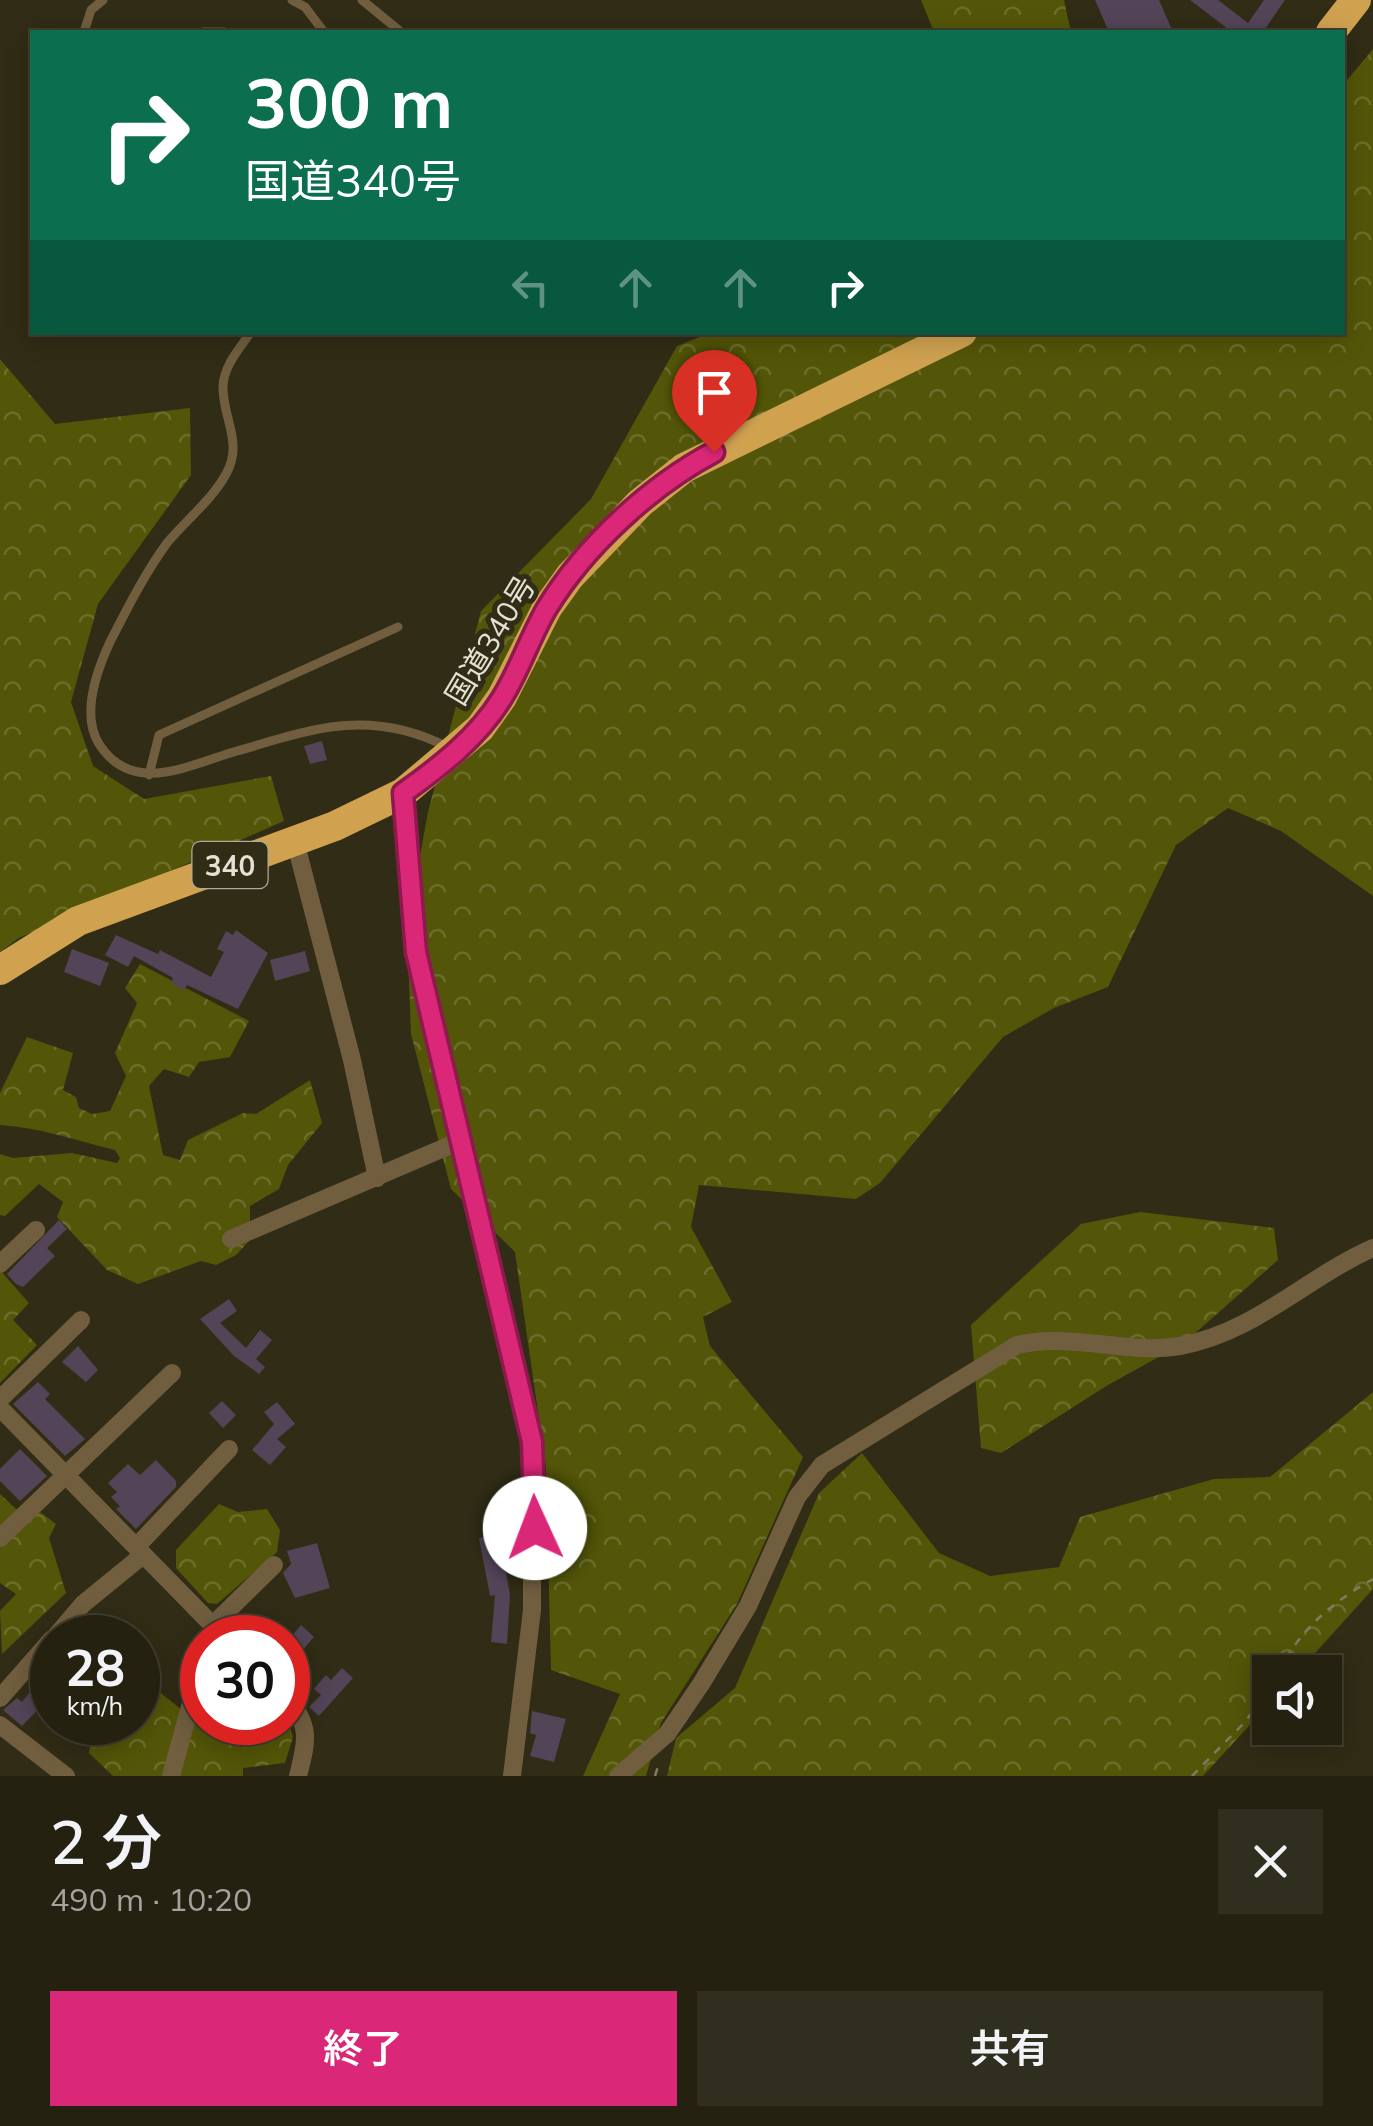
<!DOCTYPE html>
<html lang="ja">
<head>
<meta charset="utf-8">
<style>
  body { margin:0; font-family:Mulish,"Noto Sans JP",sans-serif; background:#302e1e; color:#f1f3f6; height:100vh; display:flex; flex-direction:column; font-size:38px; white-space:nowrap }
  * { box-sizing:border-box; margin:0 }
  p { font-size:32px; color:#a3a39f }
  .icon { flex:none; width:55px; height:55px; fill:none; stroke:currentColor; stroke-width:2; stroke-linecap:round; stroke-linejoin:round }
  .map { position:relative; height:1776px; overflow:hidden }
  .panel { display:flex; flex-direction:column; background:#242110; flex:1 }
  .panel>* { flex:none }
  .guide { position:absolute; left:30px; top:30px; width:1315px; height:305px; border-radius:0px; box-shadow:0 5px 25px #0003,0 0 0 2px #413e30; background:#0b6e4f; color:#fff; overflow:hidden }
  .buttons { position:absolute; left:1252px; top:1655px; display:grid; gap:20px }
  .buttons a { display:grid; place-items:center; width:90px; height:90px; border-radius:0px; background:#242110; box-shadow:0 5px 25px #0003,0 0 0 2px #413e30; font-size:50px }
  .speed { position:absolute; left:30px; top:1615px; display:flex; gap:20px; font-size:50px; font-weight:700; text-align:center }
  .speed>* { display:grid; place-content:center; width:130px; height:130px; border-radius:50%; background:#242110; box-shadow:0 5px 25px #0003,0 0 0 2px #413e30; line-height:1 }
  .speed small { font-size:25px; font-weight:400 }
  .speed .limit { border:15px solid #d22; background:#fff; color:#111 }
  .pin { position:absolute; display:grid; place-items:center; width:85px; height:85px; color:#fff; margin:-102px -42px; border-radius:50% 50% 50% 0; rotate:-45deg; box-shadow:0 0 10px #0007 }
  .pin .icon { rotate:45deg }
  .me { position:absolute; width:110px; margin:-55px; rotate:358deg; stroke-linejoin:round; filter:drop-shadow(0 0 8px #0008) }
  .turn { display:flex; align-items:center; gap:35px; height:210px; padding:0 50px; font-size:45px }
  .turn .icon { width:130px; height:130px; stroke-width:2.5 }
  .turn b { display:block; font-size:70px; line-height:85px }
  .lanes { display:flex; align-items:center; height:95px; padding:0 50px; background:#0003; justify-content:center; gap:50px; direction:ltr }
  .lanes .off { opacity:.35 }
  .round { display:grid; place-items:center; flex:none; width:105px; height:105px; border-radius:0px; background:#302e1e }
  .overview { display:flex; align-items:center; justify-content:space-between; height:170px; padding:0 50px }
  h1 { font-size:60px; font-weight:600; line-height:75px }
  .action { display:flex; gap:20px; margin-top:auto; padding:20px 50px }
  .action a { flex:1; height:115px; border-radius:0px; background:#db2777; color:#fff; font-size:40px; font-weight:600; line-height:115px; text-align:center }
  .action a+a { background:#302e1e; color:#f1f3f6 }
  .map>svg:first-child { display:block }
</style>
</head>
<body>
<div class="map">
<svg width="1373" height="1776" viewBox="0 0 1373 1776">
  <defs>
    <pattern id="forest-crowns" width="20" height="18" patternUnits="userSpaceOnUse" patternTransform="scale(2.5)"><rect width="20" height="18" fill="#535508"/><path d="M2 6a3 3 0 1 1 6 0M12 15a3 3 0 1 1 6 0" fill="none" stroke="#6c6d2b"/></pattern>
  </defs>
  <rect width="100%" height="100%" fill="#302c15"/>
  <path fill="url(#forest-crowns)" d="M921 0H1064L1071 32H934Z
    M1373 49V896L1281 831 1228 808 1176 845 1108 987 1054 1008 1003 1037 880 1183 856 1199 699 1185 691 1227 732 1302 703 1317 710 1346 803 1457 737 1604 661 1723 646 1776H583L620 1694 551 1670 546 1468 515 1252 451 1189 411 1034 407 928 428 812 481 611 591 499 677 346 712 332H1342L1343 85Z
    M0 359 55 424 190 408 191 475 98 604 71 702 93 766 144 799 271 776 284 821 19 938 0 952Z
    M140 964 249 1021 230 1057 199 1062 189 1077 164 1069 149 1086 163 1155 180 1160 188 1140 243 1113 256 1114 310 1080 322 1123 288 1165 279 1189 250 1206V1240L236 1255 216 1265 201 1261 138 1284 107 1270 57 1217 63 1202 39 1184 5 1216 0 1215V1154L13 1158 72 1153 117 1163 120 1158 115 1150C74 1140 42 1128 0 1125V1093L27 1037 73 1053 63 1090 76 1097 79 1108 92 1114 110 1111 126 1076 115 1053 137 1003 125 988Z
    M1140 1212 1274 1228 1278 1260 1184 1343 1108 1385 1001 1453 981 1448 971 1325 1081 1224Z
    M0 1270 29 1303 13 1320 37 1345 0 1383Z
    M1373 1392V1589L1298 1672H1270V1703L1203 1776H667L676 1738 735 1688 819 1493 862 1453 939 1553 990 1576 1059 1567 1080 1517 1214 1479 1270 1477Z
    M0 1494 29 1521 40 1512 56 1524 49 1538 66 1593 2 1654 0 1611 16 1594 0 1583Z
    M219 1504 238 1512 267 1509 280 1530 277 1552 217 1604 208 1603 176 1568V1550Z
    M138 1675 196 1721 202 1705V1722H288V1719L293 1737 285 1763 243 1768V1776H113L89 1753 93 1723 138 1722Z"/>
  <path fill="#534458" d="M1095 0H1159L1173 32H1109Z
    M1190 0H1218L1248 23 1264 0H1285L1263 32H1232Z
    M322 741 327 760 310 764 304 746Z
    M236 930 268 953 238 1009 187 985 184 990 171 983 173 978 134 956 128 967 105 955 116 935 158 954 160 950 211 977 224 952 217 949 226 931 233 935Z
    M72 949 109 963 100 986 64 972Z
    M305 951 310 971 275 981 270 960Z
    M59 1220 67 1229 47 1248 55 1256 23 1287 16 1284 7 1274Z
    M229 1299 237 1311 220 1323 246 1348 260 1330 272 1340 256 1359 265 1367 259 1374 234 1356 200 1319Z
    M78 1346 98 1370 86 1382 62 1362Z
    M38 1382 50 1394 45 1399 85 1439 65 1456 13 1404Z
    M222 1401 236 1415 223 1428 209 1413Z
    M277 1402 295 1424 277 1439 286 1447 270 1465 252 1450 274 1424 264 1412Z
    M20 1449 47 1476 20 1501 0 1481V1469Z
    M156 1460 176 1481V1487L136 1529 116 1509 120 1506 111 1497 117 1492 108 1483 128 1464 140 1475Z
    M499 1534 510 1595 507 1644 491 1642 495 1595 490 1596 479 1538Z
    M317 1543 330 1588 295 1598 283 1573 291 1564 287 1551Z
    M301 1625 314 1637 300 1653 288 1641Z
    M52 1664V1695L22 1726 3 1710 17 1698 22 1702Z
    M342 1668 353 1678 319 1716 309 1707 321 1695 314 1689 326 1675 331 1680Z
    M532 1711 566 1719 554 1762 530 1756 536 1735 530 1733Z"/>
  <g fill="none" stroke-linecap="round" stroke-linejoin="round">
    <path stroke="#7e7b67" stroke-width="2.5" stroke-dasharray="8 8" stroke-linecap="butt" d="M1278 1672C1301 1629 1331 1603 1373 1579
      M655 1776 659 1763
      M1192 1776 1245 1722 1270 1688"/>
    <path stroke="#715e3f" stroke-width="9" d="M292 0 305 7 324 32
      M362 0 401 32
      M84 32 91 10 103 0
      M203 32H224
      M251 332C240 348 224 365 223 386 222 417 244 443 226 474 212 500 186 520 167 543 145 573 127 609 110 642 97 670 81 715 99 744 133 797 191 764 237 751 269 742 307 729 340 726 380 722 415 730 449 748
      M149 775 159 735 398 627"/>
    <path stroke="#715e3f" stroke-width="18" d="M403 793 417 953 532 1443V1610L512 1776
      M295 841 352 1060 377 1178
      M231 1239 460 1141
      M0 1264 36 1230
      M0 1399 81 1320
      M0 1408 225 1638
      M0 1538 172 1373
      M136 1547 229 1449
      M211 1633 213 1625 274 1565
      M54 1638 83 1604 143 1555
      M0 1698 52 1639
      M288 1700C312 1726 306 1744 298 1776
      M0 1725 66 1776
      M171 1776 202 1663
      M618 1776 667 1734 701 1684 748 1606 797 1497 822 1465 1017 1345C1071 1332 1126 1355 1180 1346 1254 1333 1307 1277 1373 1248"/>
    <path stroke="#d0a250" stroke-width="30" d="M1331 32 1356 0
      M0 970 78 921 335 826 403 793 480 728 502 697 547 608 570 576 640 503 684 468 962 332"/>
  </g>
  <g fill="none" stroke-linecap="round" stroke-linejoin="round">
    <g stroke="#8e194d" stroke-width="25">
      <path id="route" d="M535 1528 532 1442 416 952 403 793C441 766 478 737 502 698 520 669 530 637 547 608 585 546 650 486 714 452"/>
    </g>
    <use href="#route" stroke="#db2777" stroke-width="18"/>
  </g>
  <g text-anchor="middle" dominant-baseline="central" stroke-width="10" stroke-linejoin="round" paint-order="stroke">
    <rect fill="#302c15" stroke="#adab9a" stroke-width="2.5" x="192.5" y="842" width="75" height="46" rx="8"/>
    <g font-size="28" font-weight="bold" fill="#e3e1d3">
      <text x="230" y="865">340</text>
    </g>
    <g font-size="30" fill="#e3e1d3" stroke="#302c15">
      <text transform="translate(490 640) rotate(-59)">国道340号</text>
    </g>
  </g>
</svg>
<div class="buttons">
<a><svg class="icon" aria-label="sound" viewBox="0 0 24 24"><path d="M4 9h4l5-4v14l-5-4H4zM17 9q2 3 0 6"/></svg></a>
</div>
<div class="speed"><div>28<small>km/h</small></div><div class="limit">30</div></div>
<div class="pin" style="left:714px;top:452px;background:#d93025"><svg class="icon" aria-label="arrive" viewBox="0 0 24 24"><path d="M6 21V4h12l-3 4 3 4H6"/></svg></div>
<svg class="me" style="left:535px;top:1528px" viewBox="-20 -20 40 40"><circle r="19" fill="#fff"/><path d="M0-13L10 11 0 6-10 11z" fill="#db2777"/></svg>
<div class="guide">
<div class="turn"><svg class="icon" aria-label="right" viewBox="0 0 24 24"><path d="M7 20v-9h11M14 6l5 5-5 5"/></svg><div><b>300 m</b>国道340号</div></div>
<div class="lanes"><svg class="icon off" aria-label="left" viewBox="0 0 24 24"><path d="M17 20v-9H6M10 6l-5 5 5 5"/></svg><svg class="icon off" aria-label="ahead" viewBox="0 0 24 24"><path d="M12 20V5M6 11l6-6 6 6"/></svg><svg class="icon off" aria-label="ahead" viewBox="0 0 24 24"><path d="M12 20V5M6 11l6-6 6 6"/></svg><svg class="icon" aria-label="right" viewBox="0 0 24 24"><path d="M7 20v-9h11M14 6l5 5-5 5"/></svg></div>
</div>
</div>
<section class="panel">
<div class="overview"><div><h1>2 分</h1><p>490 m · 10:20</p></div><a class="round"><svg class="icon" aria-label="close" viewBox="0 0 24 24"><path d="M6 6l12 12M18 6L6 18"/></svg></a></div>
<div class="action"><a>終了</a><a>共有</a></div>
</section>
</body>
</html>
